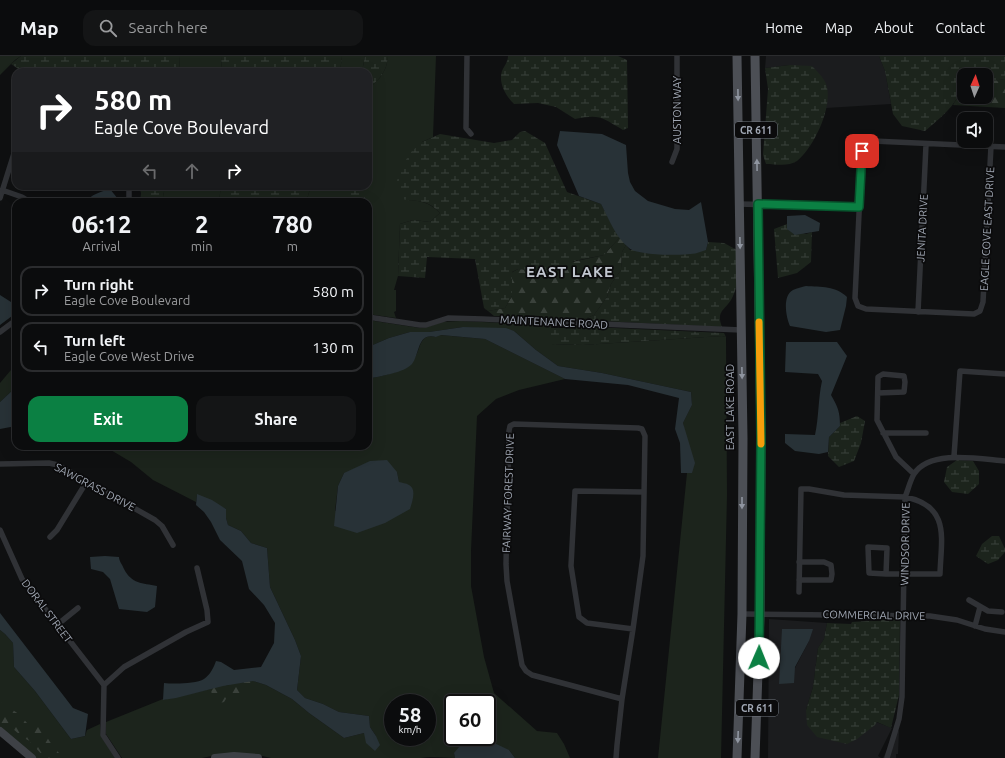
<!DOCTYPE html>
<html lang="en">
<head>
<meta charset="utf-8">
<style>
  body { margin:0; font-family:Ubuntu,sans-serif; background:#141516; color:#f1f3f6; height:100vh; display:flex; flex-direction:column; font-size:15px; white-space:nowrap }
  * { box-sizing:border-box; margin:0 }
  p { font-size:13px; color:#9a9b9d }
  .icon { flex:none; width:22px; height:22px; fill:none; stroke:currentColor; stroke-width:2; stroke-linecap:round; stroke-linejoin:round }
  .map { position:relative; flex:1; overflow:hidden }
  .sheet { position:absolute; left:12px; top:142px; width:360px; height:252px; display:flex; flex-direction:column; background:#0b0c0d; border-radius:12px; box-shadow:0 4px 16px #0002,0 0 0 1px #2b2c2e }
  .sheet>* { flex:none }
  .guide { position:absolute; left:12px; top:12px; width:360px; height:122px; border-radius:12px; box-shadow:0 4px 16px #0002,0 0 0 1px #2b2c2e; background:#202124; color:#fff; overflow:hidden }
  .needle { width:26px; rotate:3deg }
  .buttons { position:absolute; left:957px; top:12px; display:grid; gap:8px }
  .buttons a { display:grid; place-items:center; width:36px; height:36px; border-radius:8px; background:#0b0c0d; box-shadow:0 4px 16px #0002,0 0 0 1px #2b2c2e; font-size:20px }
  .speed { position:absolute; left:384px; top:638px; display:flex; gap:8px; font-size:20px; font-weight:700; text-align:center }
  .speed>* { display:grid; place-content:center; width:52px; height:52px; border-radius:50%; background:#0b0c0d; box-shadow:0 4px 16px #0002,0 0 0 1px #2b2c2e; line-height:1 }
  .speed small { font-size:10px; font-weight:400 }
  .speed .limit { border:2px solid #111; border-radius:6px; background:#fff; color:#111 }
  .pin { position:absolute; display:grid; place-items:center; width:34px; height:34px; color:#fff; margin:-17px; border-radius:8px; box-shadow:0 2px 6px #0006 }
  .me { position:absolute; width:44px; margin:-22px; rotate:1deg; stroke-linejoin:round; filter:drop-shadow(0 0 3px #0008) }
  .turn { display:flex; align-items:center; gap:14px; height:84px; padding:0 16px; font-size:18px }
  .turn .icon { width:52px; height:52px; stroke-width:2.5 }
  .turn b { display:block; font-size:28px; line-height:34px }
  .lanes { display:flex; align-items:center; height:38px; padding:0 16px; background:#0003; justify-content:center; gap:20px; direction:ltr }
  .lanes .off { opacity:.35 }
  .eta { display:flex; justify-content:space-evenly; align-items:center; height:68px; text-align:center }
  .eta b { font-size:24px; font-weight:700; line-height:28px }
  .cta { display:flex; gap:8px; margin-top:auto; padding:8px 16px }
  .cta a { flex:1; height:46px; border-radius:12px; background:#0b8043; color:#fff; font-size:16px; font-weight:700; line-height:46px; text-align:center }
  .cta a+a { background:#141516; color:#f1f3f6 }
  ul { padding:0; list-style:none }
  li { display:flex; align-items:center; gap:12px; height:50px; margin:0 8px 6px; padding:0 8px; border:2px solid #2b2c2e; border-radius:12px }
  li div { flex:1 }
  li b { display:block; font-size:15px }
  li em { font-style:normal }
  header { display:flex; align-items:center; gap:24px; box-sizing:border-box; height:56px; padding:0 20px; background:#0b0c0d; border-bottom:1px solid #2b2c2e }
  header strong { font-size:19px }
  nav { display:flex; gap:22px; margin-inline-start:auto; font-size:14px }
  .search { width:280px; height:36px; background:#141516; display:flex; align-items:center; gap:10px; box-sizing:border-box; padding:0 14px; border-radius:12px; color:#9a9b9d; font-size:15px }
  .map>svg:first-child { display:block }
</style>
</head>
<body>
<header>
<strong>Map</strong>
<div class="search"><svg class="icon" aria-label="search" viewBox="0 0 24 24"><circle cx="10" cy="10" r="6"/><path d="M15 15l6 6"/></svg>Search here</div>
<nav><a>Home</a><a>Map</a><a>About</a><a>Contact</a></nav>
</header>
<div class="map">
<svg width="1005" height="702" viewBox="0 0 1005 702">
  <defs>
    <pattern id="forest-firs" width="22" height="20" patternUnits="userSpaceOnUse"><rect width="22" height="20" fill="#1c241c"/><path d="M5 1l3.5 6h-7zM16 11l3.5 6h-7z" fill="#3a413b"/></pattern>
    <pattern id="wetland-marsh" width="20" height="14" patternUnits="userSpaceOnUse"><rect width="20" height="14" fill="#1c241c"/><path d="M1 5h8M5 5V1M11 12h8M15 12V8" fill="none" stroke="#3a413b"/></pattern>
  </defs>
  <rect width="100%" height="100%" fill="#0f1011"/>
  <path fill="#1b1c1e" fill-rule="evenodd" d="M766 0H879L885 15 891 48 826 52 827 38 790 9 765 12Z
    M769 563 827 567 824 583 818 592 813 631 806 654 876 666 892 672 878 700 881 702H768ZM782 573 809 585 795 612Z
    M897 674 899 675 898 698H896V702H883Z"/>
  <path fill="#1c241c" fill-rule="evenodd" d="M0 0H21L15 4 0 19Z
    M180 0H221L222 16H179Z
    M342 0H365L362 16H340Z
    M388 0H436L433 81 422 86 409 144C423 145 430 147 440 157L430 166 413 164 400 168 398 220 394 234H396V255L394 256 396 262 368 258V146H365V130H368L371 58 368 60V31L369 32C380 23 387 15 388 0Z
    M165 130H221L219 146H162Z
    M311 130H350V146H306Z
    M368 264 420 272 427 271 442 266 460 265 551 269V288L583 289 722 280 726 281 727 439 721 702H658L687 417H692L683 367 692 349 691 336 602 317 558 310 536 294 514 275 463 271 429 276H410L389 282 368 291Z
    M440 279 485 283 565 323 519 334 496 343 477 360 471 495V530L484 601 494 637 537 675 557 677 564 688 570 702H515L509 694 454 697 455 702C443 702 433 700 421 702H271C249 696 223 697 202 702H122L106 678V666L163 643V644L223 630 253 625 266 629 292 643 309 657 344 682 364 677 376 680 370 671 369 660 339 656 323 648 305 642 297 634 301 600 295 584 270 531 267 492 251 487 241 475 228 469 226 462V453L197 439 196 446 153 424 131 406 104 390H368V323C385 319 401 317 413 304 421 296 418 276 436 281ZM397 416 399 426 335 455 338 430 344 417ZM393 647H427V681H393ZM453 647H487V681H453Z
    M16 308V331L0 346V327Z
    M0 574 5 578 13 587 14 611 35 635 71 683 85 680 87 674 100 668 101 680 115 702H36L0 672Z"/>
  <path fill="url(#forest-firs)" d="M1005 23V52L953 49 959 39 963 27 964 41H986V26Z
    M620 181 626 189 622 196 621 214 611 228 607 241 594 259 582 264 494 260 488 255 505 252 512 240 511 217 518 213 536 214 604 199Z
    M253 623 255 629 254 635 247 637 245 635 246 639 242 646 236 648 235 647 230 637 229 627Z
    M226 628 229 638 224 646 220 647 213 641 210 632Z
    M0 646 6 649 20 659 27 667 36 669 42 673 50 686 63 702H45L34 690 35 688H30V685C24 683 18 677 13 673 10 672 5 672 2 671L0 666Z"/>
  <path fill="url(#wetland-marsh)" d="M21 0H180L179 16H23L11 8Z
    M221 0H342L340 16H222Z
    M365 0H388C387 15 380 23 369 32L368 16H362Z
    M508 0H618L627 4 628 72 623 74C601 61 600 58 575 63L556 51 538 47 514 48C506 40 498 27 502 15 504 10 508 6 508 0Z
    M879 0H1005V23L986 26V19H964C964 43 943 60 925 75L902 70 893 58 885 15Z
    M790 9 812 10C816 14 821 19 824 24 837 44 814 92 797 105 788 111 776 108 766 108L763 99 768 33 765 12Z
    M525 75 545 87 567 136 601 148 620 181 604 199 574 205 555 216 518 213 512 216V240L505 252 488 255 484 252 475 203 427 201 425 222 398 220 400 168 413 164 430 166 440 157C427 143 419 146 401 143L396 128 400 114 410 97 422 86 440 78 494 87 512 84 520 76Z
    M139 130H165L162 146H140L141 137Z
    M221 130H311L306 146H219Z
    M350 130H365V146H350Z
    M787 168V173L806 178 812 176 811 206 797 217 778 222 774 173Z
    M708 186 724 187 737 194C737 210 740 229 731 244 724 255 716 255 722 271L582 264 594 259 607 241 611 228 621 214 622 196 626 189 630 194H706Z
    M570 270 724 277 726 281 722 280 583 289 551 288V272H565Z
    M857 360 865 365 861 387 854 405 839 411 828 400 829 381 840 370V367Z
    M957 404 973 405 979 415V428L968 438 952 436 944 426 947 411Z
    M992 480H999L1005 493V496L998 504 988 508 976 500 982 488Z
    M900 563 899 639 891 672 877 666 875 669 857 683 847 688 817 681 807 669 806 654 813 631 818 592 824 583 827 567 851 568 852 566Z"/>
  <path fill="#283237" d="M560 75 602 78 626 89 628 117 630 126 635 135 648 145 675 153 689 154 701 146 708 186 706 194C703 195 700 196 697 197 686 200 638 200 629 192 616 182 609 163 601 148L579 140 557 89Z
    M110 133 118 143V146H86C90 139 102 135 110 133Z
    M805 159 820 167 819 175 795 179 787 173V160Z
    M806 230C821 231 836 230 847 241L846 250 840 274 826 276 790 270C786 261 782 240 793 234 797 232 802 231 806 230Z
    M0 239 11 246 12 260 0 269Z
    M463 271 506 272 514 275 536 294 558 310 602 317 691 336 692 349 683 367 695 407 692 417H681L680 387 675 373 679 342 628 329 565 323 485 283 441 279 436 281C417 276 420 298 412 308 404 317 380 320 368 323V291L389 282 410 276H429Z
    M786 286H837L847 300 831 339C838 351 840 356 840 370L829 381 828 396 819 398 795 395 785 387V378L815 379C819 361 818 343 822 325L818 318 785 316Z
    M16 331V370L0 373V346Z
    M387 404 397 416 399 426C402 427 406 427 409 429 417 433 412 446 410 453L385 467 357 477 334 470 338 430 344 417 370 405Z
    M197 438 212 444 226 453V462L228 469 241 475 251 487 267 492 270 531 295 584 301 600 297 634 305 642 323 648 339 656 369 660 370 671 376 680 380 689 375 695 366 687 364 677 344 682 309 657 292 643 266 629 253 625 223 630 176 642 163 644 164 627C173 628 196 628 204 623 210 619 214 611 216 605L221 606 234 614 261 611 274 587 275 567 264 549 249 533 242 505 220 484 211 466 204 456 196 449Z
    M105 500 119 501C119 505 122 508 124 513 132 528 142 527 157 530L155 551 147 556 119 553 110 523 103 516 91 513 90 501Z
    M0 557 73 652 88 658 85 680 71 683 35 635 14 611 13 587 5 578 0 574Z
    M782 573H813L809 585 795 611 794 627 779 628Z
    M476 684 492 686 509 694 515 702H455L454 697 464 685Z"/>
  <g fill="none" stroke-linecap="round" stroke-linejoin="round">
    <path stroke="#303236" stroke-width="5.5" d="M467 0 466 72 471 78
      M991 90 983 246 980 255 974 258 866 253 858 250 855 242 862 95 864 91 873 85 1005 91
      M672 106 677 93V0
      M2 134 22 141 30 146
      M0 142 16 91
      M129 146V135
      M739 148 859 151
      M918 256 926 89
      M368 261 420 269H426L448 262 483 263 741 274
      M0 276 16 264
      M878 337 904 336 905 326 904 320 883 318 878 321 877 364 896 401 914 418
      M883 377H926
      M954 400 960 315 1005 318
      M0 408 49 407 58 409 155 464 162 470 173 489
      M0 474 22 523 104 629
      M50 481 57 474 87 425
      M868 491 887 492 886 518 869 517Z
      M799 524H831L832 518 831 509 824 506H799
      M799 536 801 433H809L844 439 905 441C951 450 941 483 940 518H886
      M969 544 988 555 1002 556
      M742 558 930 560 957 564 985 573 1005 576
      M57 569 78 552
      M975 570 980 551
      M633 573 587 567 579 561 571 510 575 435 643 436
      M118 702 103 679 104 629 124 611 186 576 208 566 207 554 197 512
      M616 702 617 689 622 643 633 573 643 500 645 380 642 373 638 372 514 368 510 370 509 375 506 508 507 525 522 609 526 615 532 619 622 643
      M887 702 899 663 902 641 905 441C908 434 910 425 914 418 930 393 980 403 1005 405"/>
    <path stroke="#3e4146" stroke-width="8" d="M0 675 32 702
      M215 702 234 700 258 702"/>
    <path stroke="#4c4f55" stroke-width="9" d="M737 0 743 382 742 558 737 702
      M755 0 761 382 760 558 755 702"/>
  </g>
  <defs><path id="oneway-solid" d="M-6-.8H1V-3.2L6.5 0L1 3.2V.8H-6Z"/></defs>
  <g fill="#8f95a0">
    <use href="#oneway-solid" transform="translate(738 39) rotate(89)"/>
    <use href="#oneway-solid" transform="translate(757 109) rotate(-91)"/>
    <use href="#oneway-solid" transform="translate(740 187) rotate(89)"/>
    <use href="#oneway-solid" transform="translate(742 317) rotate(89)"/>
    <use href="#oneway-solid" transform="translate(742 447) rotate(90)"/>
    <use href="#oneway-solid" transform="translate(738 681) rotate(92)"/>
  </g>
  <g fill="none" stroke-linecap="round" stroke-linejoin="round">
    <g stroke="#07532c" stroke-width="10">
      <path id="route" d="M759 602 761 382 758 148 859 151 862 95"/>
    </g>
    <use href="#route" stroke="#0b8043" stroke-width="7"/>
    <path stroke="#f59e0b" stroke-width="7" d="M759 266 761 388"/>
  </g>
  <g text-anchor="middle" dominant-baseline="central" stroke-width="3.5" stroke-linejoin="round" paint-order="stroke">
    <g fill="#0b0b0c" stroke="#737881" stroke-width="1">
      <rect x="735" y="66" width="42" height="16" rx="3"/>
      <rect x="736" y="644" width="42" height="16" rx="3"/>
    </g>
    <g font-size="10" font-weight="bold" fill="#a0a7b3">
      <text x="756" y="74">CR 611</text>
      <text x="757" y="652">CR 611</text>
    </g>
    <g font-size="11" fill="#a0a7b3" stroke="#0b0b0c">
      <text transform="translate(677 54) rotate(-90)">AUSTON WAY</text>
      <text transform="translate(922 172) rotate(-87)">JENITA DRIVE</text>
      <text transform="translate(987 173) rotate(-87)">EAGLE COVE EAST DRIVE</text>
      <text transform="translate(554 266) rotate(3)">MAINTENANCE ROAD</text>
      <text transform="translate(730 351) rotate(-90)">EAST LAKE ROAD</text>
      <text transform="translate(95 431) rotate(28)">SAWGRASS DRIVE</text>
      <text transform="translate(508 437) rotate(-88)">FAIRWAY FOREST DRIVE</text>
      <text transform="translate(905 488) rotate(-89)">WINDSOR DRIVE</text>
      <text transform="translate(47 555) rotate(53)">DORAL STREET</text>
      <text transform="translate(874 559) rotate(1)">COMMERCIAL DRIVE</text>
    </g>
    <g font-size="15" font-weight="bold" letter-spacing="1" fill="#c1c6cf" stroke="#0b0b0c">
      <text x="570" y="215">EAST LAKE</text>
    </g>
  </g>
</svg>
<div class="buttons">
<a><svg class="needle" viewBox="-14 -14 28 28"><path d="M0-13l5 13h-10z" fill="#e53935"/><path d="M0 13l5-13h-10z" fill="#9a9b9d"/></svg></a>
<a><svg class="icon" aria-label="sound" viewBox="0 0 24 24"><path d="M4 9h4l5-4v14l-5-4H4zM17 9q2 3 0 6"/></svg></a>
</div>
<div class="speed"><div>58<small>km/h</small></div><div class="limit">60</div></div>
<div class="pin" style="left:862px;top:95px;background:#d93025"><svg class="icon" aria-label="arrive" viewBox="0 0 24 24"><path d="M6 21V4h12l-3 4 3 4H6"/></svg></div>
<svg class="me" style="left:759px;top:602px" viewBox="-20 -20 40 40"><circle r="19" fill="#fff"/><path d="M0-13L10 11 0 6-10 11z" fill="#0b8043"/></svg>
<div class="guide">
<div class="turn"><svg class="icon" aria-label="right" viewBox="0 0 24 24"><path d="M7 20v-9h11M14 6l5 5-5 5"/></svg><div><b>580 m</b>Eagle Cove Boulevard</div></div>
<div class="lanes"><svg class="icon off" aria-label="left" viewBox="0 0 24 24"><path d="M17 20v-9H6M10 6l-5 5 5 5"/></svg><svg class="icon off" aria-label="ahead" viewBox="0 0 24 24"><path d="M12 20V5M6 11l6-6 6 6"/></svg><svg class="icon" aria-label="right" viewBox="0 0 24 24"><path d="M7 20v-9h11M14 6l5 5-5 5"/></svg></div>
</div>
<section class="sheet">
<div class="eta">
<div><b>06:12</b><p>Arrival</p></div>
<div><b>2</b><p>min</p></div>
<div><b>780</b><p>m</p></div>
</div>
<ul>
<li><svg class="icon" aria-label="right" viewBox="0 0 24 24"><path d="M7 20v-9h11M14 6l5 5-5 5"/></svg><div><b>Turn right</b><p>Eagle Cove Boulevard</p></div><em>580 m</em></li>
<li><svg class="icon" aria-label="left" viewBox="0 0 24 24"><path d="M17 20v-9H6M10 6l-5 5 5 5"/></svg><div><b>Turn left</b><p>Eagle Cove West Drive</p></div><em>130 m</em></li>
</ul>
<div class="cta"><a>Exit</a><a>Share</a></div>
</section>
</div>
</body>
</html>
